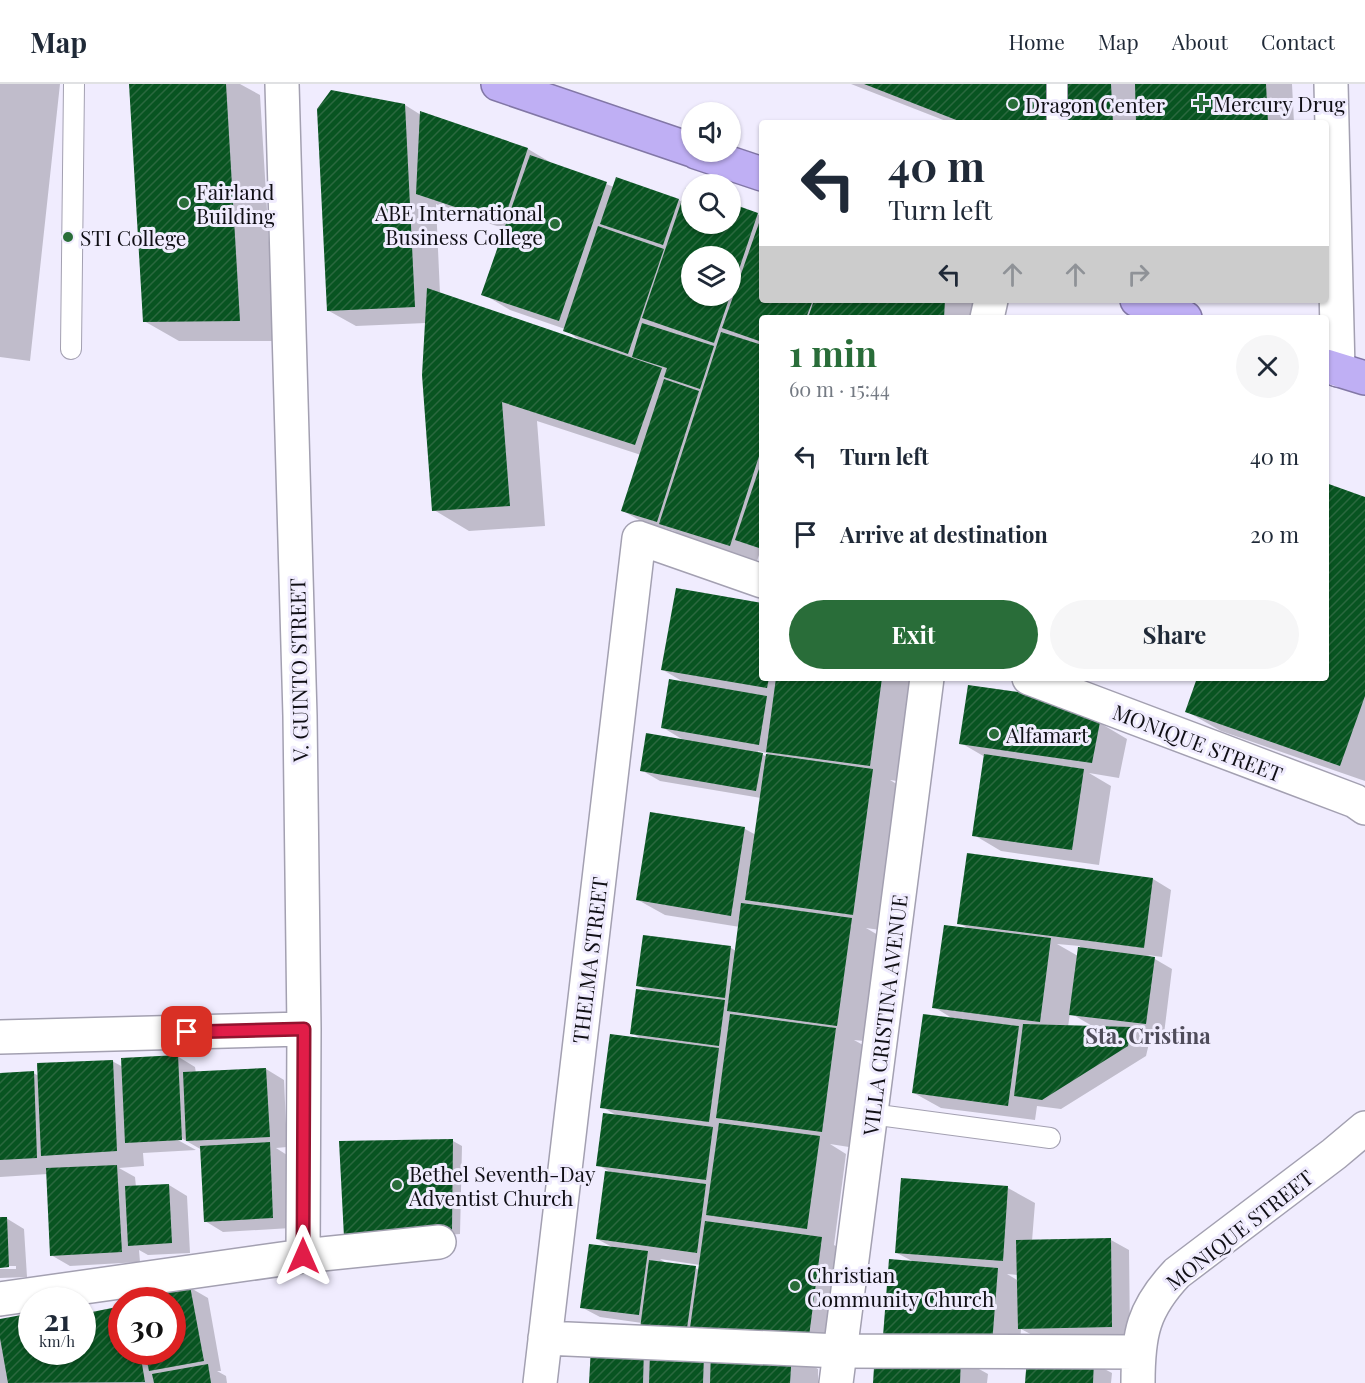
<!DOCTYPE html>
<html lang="en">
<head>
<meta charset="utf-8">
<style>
  body { margin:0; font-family:"Playfair Display",serif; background:#f6f6f7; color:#1f2937; height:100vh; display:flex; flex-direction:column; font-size:22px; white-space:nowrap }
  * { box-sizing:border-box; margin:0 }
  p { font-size:20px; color:#747a83 }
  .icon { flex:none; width:33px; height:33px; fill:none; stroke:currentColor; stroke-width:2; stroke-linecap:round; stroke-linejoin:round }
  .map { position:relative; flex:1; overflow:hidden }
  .drawer { position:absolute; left:759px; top:231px; width:570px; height:366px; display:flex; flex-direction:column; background:#fff; border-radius:6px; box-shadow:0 2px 4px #0004 }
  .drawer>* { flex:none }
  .banner { position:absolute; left:759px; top:36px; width:570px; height:183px; border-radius:6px; box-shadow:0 2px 4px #0004; background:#fff; color:#1f2937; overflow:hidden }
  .tools { position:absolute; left:681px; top:18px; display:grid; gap:12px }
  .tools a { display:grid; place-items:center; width:60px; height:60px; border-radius:50%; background:#fff; box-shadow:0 2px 4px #0004; font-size:30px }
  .speed { position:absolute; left:18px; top:1203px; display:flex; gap:12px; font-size:30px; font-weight:700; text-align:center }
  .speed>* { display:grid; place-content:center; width:78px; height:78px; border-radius:50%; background:#fff; box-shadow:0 2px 4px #0004; line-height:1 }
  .speed small { font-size:15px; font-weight:400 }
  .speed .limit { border:9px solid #d22; background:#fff; color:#111 }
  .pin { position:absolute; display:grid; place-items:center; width:51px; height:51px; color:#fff; margin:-26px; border-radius:12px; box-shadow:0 3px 9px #0006 }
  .me { position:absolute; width:66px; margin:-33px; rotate:0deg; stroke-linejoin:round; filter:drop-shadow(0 0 4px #0008) }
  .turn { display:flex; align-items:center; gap:21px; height:126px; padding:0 30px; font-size:27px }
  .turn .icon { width:78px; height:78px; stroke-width:2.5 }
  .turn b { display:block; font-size:42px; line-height:51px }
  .lanes { display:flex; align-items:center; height:57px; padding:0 30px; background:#0003; justify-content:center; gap:30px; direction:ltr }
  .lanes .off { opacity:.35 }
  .round { display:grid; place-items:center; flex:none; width:63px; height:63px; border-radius:32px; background:#f6f6f7 }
  .head { display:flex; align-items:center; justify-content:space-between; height:102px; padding:0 30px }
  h1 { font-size:36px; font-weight:700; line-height:45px; color:#296d39 }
  .button { display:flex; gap:12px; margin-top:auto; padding:12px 30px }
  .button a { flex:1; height:69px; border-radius:36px; background:#296d39; color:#fff; font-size:24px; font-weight:700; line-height:69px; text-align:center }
  .button a+a { background:#f6f6f7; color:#1f2937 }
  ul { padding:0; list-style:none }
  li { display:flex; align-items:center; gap:18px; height:78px; padding:0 30px }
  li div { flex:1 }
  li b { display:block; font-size:22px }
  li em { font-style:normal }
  header { display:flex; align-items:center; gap:36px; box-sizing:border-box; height:84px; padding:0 30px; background:#fff; border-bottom:2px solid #e0e1e3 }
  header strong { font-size:28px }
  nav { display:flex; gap:33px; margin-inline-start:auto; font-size:21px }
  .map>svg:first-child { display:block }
</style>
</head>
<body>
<header>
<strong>Map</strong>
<nav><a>Home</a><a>Map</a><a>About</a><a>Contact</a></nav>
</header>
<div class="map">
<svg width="1365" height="1299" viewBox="0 0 1365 1299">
  <defs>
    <pattern id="building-hatch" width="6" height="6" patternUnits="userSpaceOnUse" patternTransform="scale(1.5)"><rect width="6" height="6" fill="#085421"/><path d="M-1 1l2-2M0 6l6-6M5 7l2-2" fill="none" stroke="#2b683f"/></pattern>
  </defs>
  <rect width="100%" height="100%" fill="#f0ecfe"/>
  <path fill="#0003" fill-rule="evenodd" d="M0 0H60L30 277 0 273Z
    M130 0H240L260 11 275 257H179L144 237Z
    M851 0H1292L1294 39H951Z
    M405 21 421 31 422 29 528 65 555 81 614 103 617 95 679 116 683 119 692 140H730L757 130 762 133V216H973L972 234H762V470L760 468 757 477 688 455 674 447 641 437 623 427 641 371 537 337 545 442 469 447 434 426 426 239 356 242 329 227ZM436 120 445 125 506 145 483 210 510 226 565 245 582 258 440 210ZM692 172H730V212H692Z
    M1326 401 1365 415V697L1221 647 1186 627 1198 594H1326Z
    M762 521V594H911L897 697 890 696 900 702 880 846 866 844 878 851 864 957 854 956 863 961 849 1063 830 1060 846 1070 834 1161 849 1170 835 1275 789 1268 818 1285V1299H591L644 1265 642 1239 600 1233 581 1223 614 1164 597 1155 612 1089 598 1081 618 1032 602 1023 643 956 632 949 649 908 638 901 645 852 731 864 736 867 740 843 665 831 638 816 745 745 756 751 761 714 660 697 641 686 685 657 662 643 687 600 663 586ZM758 667 767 669V673L758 668ZM660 1175 700 1181 699 1186 695 1184 666 1179Z
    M1100 639 1127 655 1119 694 1089 689 1111 702 1099 781 1001 767 974 751 985 673 961 659Z
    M1153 795 1171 806 1162 873 1148 871 1172 885 1164 950 1134 946 1150 955 1146 972 1061 1025 1037 1022 1035 1036 941 1024 914 1009 955 936 934 923 971 846 959 839ZM1057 860 1080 862 1078 872ZM1070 929 1094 943H1068Z
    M177 972 195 983 196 989 266 985 284 996 287 1063 276 1064 287 1071 291 1144 223 1148 205 1137 202 1066 176 1051 174 1054 196 1066 143 1069 144 1082 119 1084 135 1093 136 1103 169 1101 187 1112 190 1169 148 1171 139 1166 140 1178 70 1182 51 1171 48 1090 0 1093V991L33 989 39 992 112 977 123 983Z
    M453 1057 462 1062 460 1150 354 1157 341 1058Z
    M902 1095 1008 1104 1035 1119 1032 1157 1111 1156 1129 1166 1130 1253 1038 1254 1021 1245 1019 1275 912 1266 914 1178 897 1169ZM1007 1190 1019 1191V1197Z
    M6 1134 24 1145 27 1193 0 1194V1185H16V1182H0V1135Z
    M189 1203 208 1214 221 1287H217L226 1292 227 1299H0V1235L32 1268H172V1216H137L136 1213Z
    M961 1275 988 1290 987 1299H875Z
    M1093 1279 1112 1289 1111 1299H1027Z"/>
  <path fill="url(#building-hatch)" d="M129 0H226L240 237 143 238Z
    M864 0H1111L1113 39H964Z
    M1135 0H1266L1268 39 1136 38Z
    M331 6 405 20 415 223 327 227 317 25Z
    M420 27 528 64 503 139 416 110Z
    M530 71 607 98 559 237 481 211Z
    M616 93 679 115 663 161 600 140Z
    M686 104 692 106V140H730V119L758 129 731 209 730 172H692V212H730L714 259 642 234Z
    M759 139 762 141V216H813L806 234H762V258L722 244Z
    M598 142 664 165 628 270 563 247Z
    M427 204 662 284 635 361 502 318 510 422 432 427 422 291Z
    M814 216H945L944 234H808Z
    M642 239 714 262 700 305 664 293 667 284 632 273Z
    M721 248 762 261V363L730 462 659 440Z
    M664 295 699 307 657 438 621 427Z
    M762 376V465L735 456Z
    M1326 399 1365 413V612L1340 682 1185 628 1197 594H1326Z
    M676 504 762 519V594H769L767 604 661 586Z
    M776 594H882L870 682 766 668Z
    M669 595 767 612 759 661 661 644Z
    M968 601 1039 611 1100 638 1092 679 959 660Z
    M646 649 763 669 756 707 640 687Z
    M766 670 873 685 853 831 745 816Z
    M984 670 1084 685 1072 766 972 752Z
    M650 728 745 743 731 832 636 816Z
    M967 769 1153 794 1144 864 957 840Z
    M741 819 852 834 837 942 727 927Z
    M944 841 1051 854 1040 938 932 924Z
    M643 851 731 862 725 914 636 902Z
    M1078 863 1155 873 1146 940 1069 931Z
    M636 905 725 916 719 962 630 950Z
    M730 930 836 944 822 1048 716 1034Z
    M923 930 1019 942 1008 1022 912 1009Z
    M1023 940 1132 943 1128 962 1042 1016 1014 1012Z
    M610 950 719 964 709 1038 600 1024Z
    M178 971 182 1056 125 1059 121 974Z
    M113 976 117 1067 41 1072 37 979Z
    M266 984 270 1053 186 1057 183 988Z
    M34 987 37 1074 0 1076V989Z
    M603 1029 713 1043 706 1096 596 1082Z
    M719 1039 820 1052 807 1145 706 1131Z
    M453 1055 452 1146 344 1153 339 1057Z
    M270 1058 273 1134 204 1138 200 1062Z
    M117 1081 122 1168 50 1172 46 1084Z
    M605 1087 706 1100 697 1169 596 1155Z
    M901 1094 1008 1102 1003 1177 895 1169Z
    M169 1100 172 1159 128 1162 125 1102Z
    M0 1133H7L9 1183 0 1184Z
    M705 1137 822 1153 808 1260 690 1244Z
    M1111 1154 1112 1243 1018 1245 1016 1156Z
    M589 1160 648 1167 639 1231 580 1224Z
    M889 1175 998 1184 992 1260 883 1252Z
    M649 1176 696 1182 686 1251 640 1245Z
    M190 1202 204 1277 149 1287 145 1268H172V1216H136L135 1212Z
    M122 1222V1268H140L145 1298 8 1299 0 1254V1235L32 1229V1268H82V1230Z
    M591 1263 644 1264 643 1299H589Z
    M711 1266 792 1268 790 1299H710Z
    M875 1268 961 1273 960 1299H873Z
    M650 1270 704 1271 703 1299H649Z
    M1027 1274 1094 1277 1093 1299H1025Z
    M208 1280 211 1299H154L152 1290Z"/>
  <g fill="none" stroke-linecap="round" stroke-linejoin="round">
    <g stroke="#a3a0b1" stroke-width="22">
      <path id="lane" d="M1057 39V0
        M71 265 74 0
        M871 1030 1050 1054"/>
    </g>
    <g stroke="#a3a0b1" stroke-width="36">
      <path id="street" d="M282 0 300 632 304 945 303 1172
        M1029 594 1355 717 1365 724
        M0 953 304 945
        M0 1215 303 1172 439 1158
        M545 1254 840 1267 1138 1268
        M540 1299 639 454 762 497
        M1138 1299C1138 1250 1143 1225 1177 1189L1334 1070 1365 1044"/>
    </g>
    <g stroke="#a3a0b1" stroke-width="36">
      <path id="secondary" d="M1331 0 1338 286
        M987 234 991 216
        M836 1299 927 594"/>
    </g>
    <g stroke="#8277a6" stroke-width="36">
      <path id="highway" d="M498 0 692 66
        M696 68 762 90
        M1137 216 1185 234
        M1326 282 1365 294"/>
    </g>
    <use href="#lane" stroke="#fff" stroke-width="20"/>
    <use href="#street" stroke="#fff" stroke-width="33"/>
    <use href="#secondary" stroke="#fff" stroke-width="33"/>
    <use href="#highway" stroke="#bfaff4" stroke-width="33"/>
  </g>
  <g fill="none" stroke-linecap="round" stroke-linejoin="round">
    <g stroke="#92132f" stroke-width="15">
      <path id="route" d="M187 948 304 945 303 1172"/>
    </g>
    <use href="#route" stroke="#e11d48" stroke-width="10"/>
  </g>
  <g fill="#296d39" stroke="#f0ecfe" stroke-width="2">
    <path d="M1198 10h6v6h6v6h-6v6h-6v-6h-6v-6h6z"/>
    <circle cx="1013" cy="20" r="6"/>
    <circle cx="184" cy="119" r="6"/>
    <circle cx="555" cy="140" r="6"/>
    <circle cx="68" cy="153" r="6"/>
    <circle cx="994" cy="650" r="6"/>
    <circle cx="397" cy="1101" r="6"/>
    <circle cx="795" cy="1202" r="6"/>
  </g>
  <g text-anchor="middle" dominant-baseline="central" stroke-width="6" stroke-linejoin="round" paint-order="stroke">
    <g font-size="21" fill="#100f15" stroke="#f0ecfe" text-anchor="start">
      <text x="1213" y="19">Mercury Drug</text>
      <text x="1025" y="20">Dragon Center</text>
      <text x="196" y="107">Fairland<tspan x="196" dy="24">Building</tspan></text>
      <text x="543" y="128" text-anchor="end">ABE International<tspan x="543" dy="24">Business College</tspan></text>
      <text x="80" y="153">STI College</text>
      <text x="1006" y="650">Alfamart</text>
      <text x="409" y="1089">Bethel Seventh-Day<tspan x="409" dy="24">Adventist Church</tspan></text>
      <text x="807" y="1190">Christian<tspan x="807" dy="24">Community Church</tspan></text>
    </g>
    <g font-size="21" fill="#100f15" stroke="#f0ecfe">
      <text transform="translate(298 586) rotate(-91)">V. GUINTO STREET</text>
      <text transform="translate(1198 658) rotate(21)">MONIQUE STREET</text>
      <text transform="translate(589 876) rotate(-83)">THELMA STREET</text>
      <text transform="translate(884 931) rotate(-83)">VILLA CRISTINA AVENUE</text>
      <text transform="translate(1239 1145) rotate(-38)">MONIQUE STREET</text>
    </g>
    <g font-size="22" font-weight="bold" fill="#4f4c5a" stroke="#f0ecfe">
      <text x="1148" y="951">Sta. Cristina</text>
    </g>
  </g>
</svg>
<div class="tools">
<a><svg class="icon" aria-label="sound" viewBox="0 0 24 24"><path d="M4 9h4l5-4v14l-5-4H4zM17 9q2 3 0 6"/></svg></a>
<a><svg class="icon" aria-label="search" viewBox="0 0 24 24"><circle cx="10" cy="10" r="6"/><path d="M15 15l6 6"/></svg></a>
<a><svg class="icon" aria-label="layers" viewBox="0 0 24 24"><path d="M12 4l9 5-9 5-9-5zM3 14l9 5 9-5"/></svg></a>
</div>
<div class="speed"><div>21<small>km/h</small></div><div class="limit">30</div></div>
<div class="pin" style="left:187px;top:948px;background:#d93025"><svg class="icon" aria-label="arrive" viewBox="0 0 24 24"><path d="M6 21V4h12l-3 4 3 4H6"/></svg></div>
<svg class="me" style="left:303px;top:1172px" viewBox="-20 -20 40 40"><path d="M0-17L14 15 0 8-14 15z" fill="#e11d48" stroke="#fff" stroke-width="4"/></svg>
<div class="banner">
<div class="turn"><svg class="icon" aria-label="left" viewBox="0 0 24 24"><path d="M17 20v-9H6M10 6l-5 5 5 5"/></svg><div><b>40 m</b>Turn left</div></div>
<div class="lanes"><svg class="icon" aria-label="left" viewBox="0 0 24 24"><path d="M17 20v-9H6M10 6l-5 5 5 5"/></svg><svg class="icon off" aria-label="ahead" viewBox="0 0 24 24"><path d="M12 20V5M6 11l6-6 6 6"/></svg><svg class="icon off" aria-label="ahead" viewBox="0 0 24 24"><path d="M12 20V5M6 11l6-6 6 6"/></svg><svg class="icon off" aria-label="right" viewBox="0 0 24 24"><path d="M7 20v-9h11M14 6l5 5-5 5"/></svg></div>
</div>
<section class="drawer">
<div class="head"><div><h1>1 min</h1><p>60 m · 15:44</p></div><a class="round"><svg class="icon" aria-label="close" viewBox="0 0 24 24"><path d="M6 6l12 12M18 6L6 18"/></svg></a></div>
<ul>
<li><svg class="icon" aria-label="left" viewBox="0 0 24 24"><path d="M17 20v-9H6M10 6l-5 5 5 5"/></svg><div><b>Turn left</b></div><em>40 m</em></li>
<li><svg class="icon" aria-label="arrive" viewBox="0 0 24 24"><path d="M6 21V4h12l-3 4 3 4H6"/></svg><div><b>Arrive at destination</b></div><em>20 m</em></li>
</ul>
<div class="button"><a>Exit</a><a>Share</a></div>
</section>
</div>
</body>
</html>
